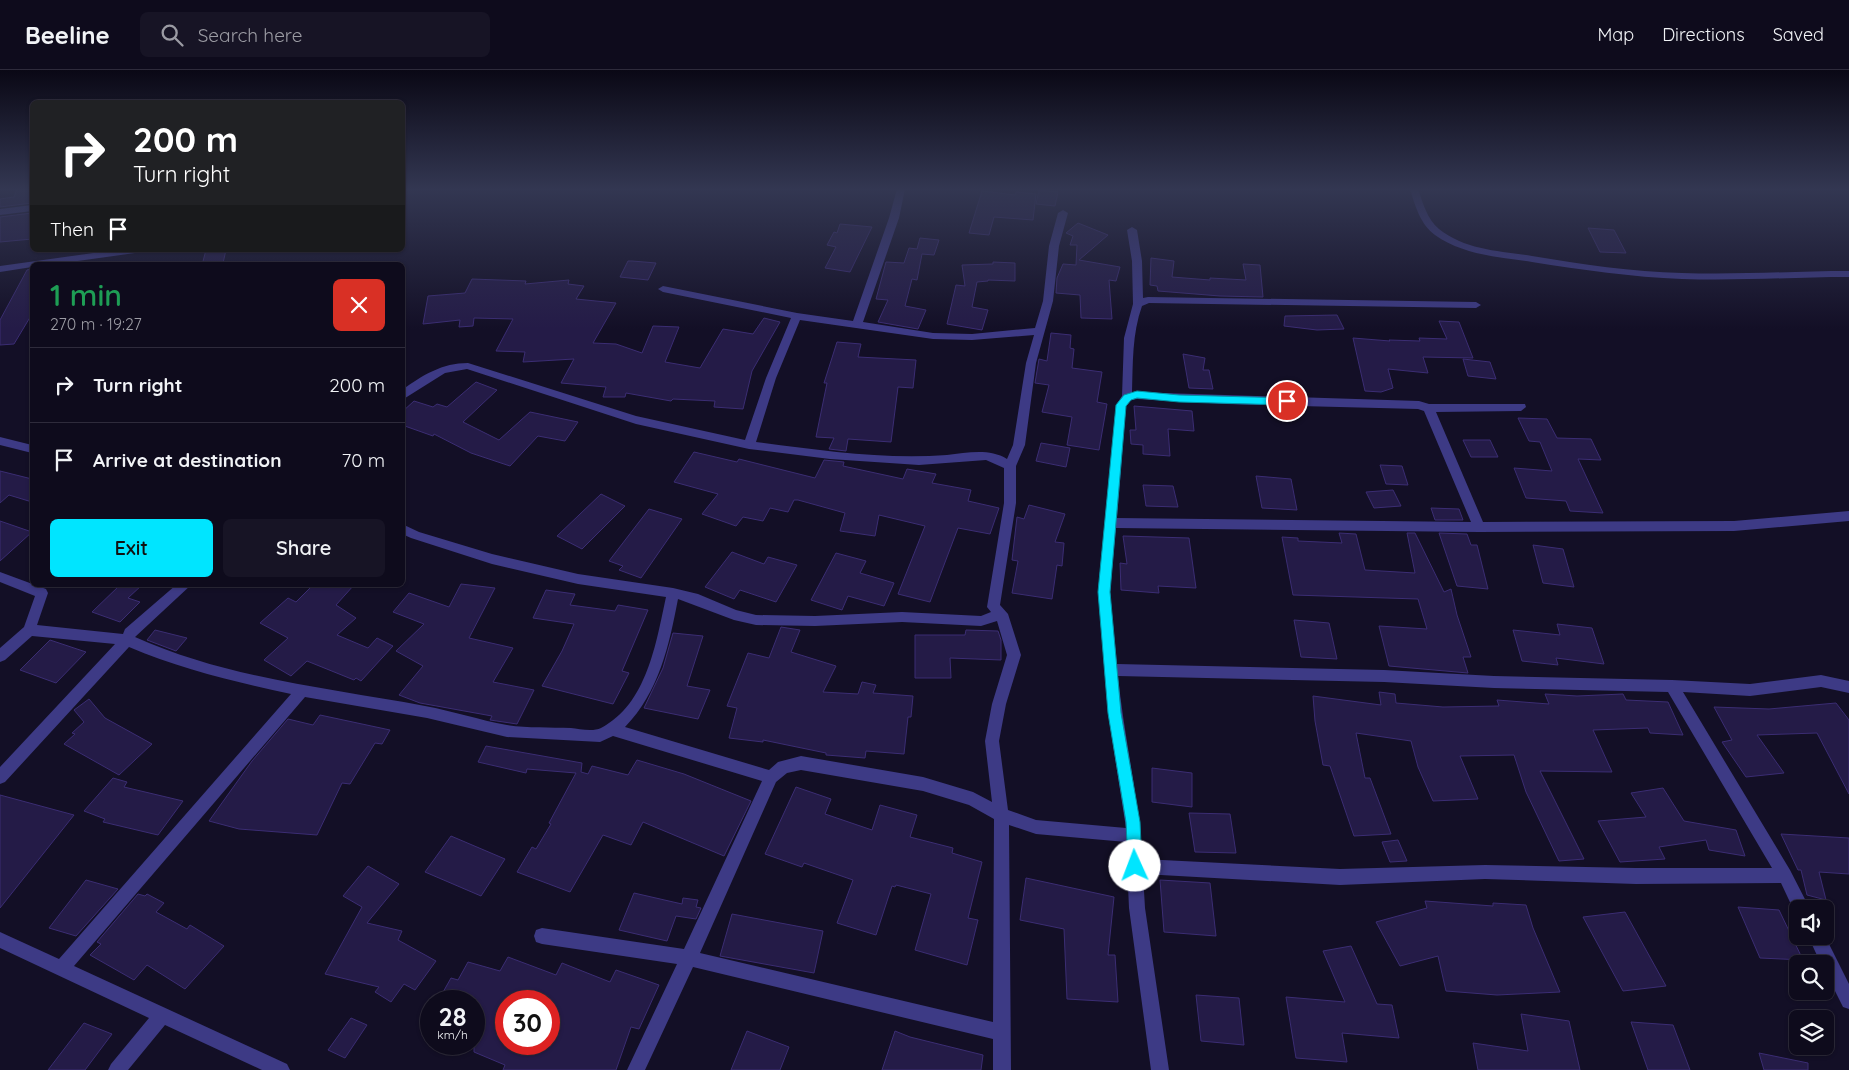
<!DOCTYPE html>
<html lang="en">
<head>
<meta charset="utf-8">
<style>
  body { margin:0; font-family:Quicksand,sans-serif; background:#171425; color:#f1f3f6; height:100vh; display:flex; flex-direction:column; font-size:19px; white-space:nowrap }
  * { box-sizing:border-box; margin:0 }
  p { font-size:16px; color:#9b9ba3 }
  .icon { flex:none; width:28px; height:28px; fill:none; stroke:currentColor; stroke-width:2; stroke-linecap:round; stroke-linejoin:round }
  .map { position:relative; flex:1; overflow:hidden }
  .drawer { position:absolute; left:30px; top:192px; width:375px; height:325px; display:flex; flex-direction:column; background:#0e0b1c; border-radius:8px; box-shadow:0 1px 4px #0004,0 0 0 1px #2e2b3b }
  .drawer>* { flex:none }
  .banner { position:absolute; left:30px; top:30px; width:375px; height:152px; border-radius:8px; box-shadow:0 1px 4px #0004,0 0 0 1px #2e2b3b; background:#202124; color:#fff; overflow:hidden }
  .controls { position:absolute; left:1789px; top:830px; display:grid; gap:10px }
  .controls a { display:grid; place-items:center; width:45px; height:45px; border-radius:8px; background:#0e0b1c; box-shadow:0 1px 4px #0004,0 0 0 1px #2e2b3b; font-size:25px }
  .speed { position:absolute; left:420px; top:920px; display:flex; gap:10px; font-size:25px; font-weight:700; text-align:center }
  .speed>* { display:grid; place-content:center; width:65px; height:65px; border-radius:50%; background:#0e0b1c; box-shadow:0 1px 4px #0004,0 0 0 1px #2e2b3b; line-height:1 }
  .speed small { font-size:12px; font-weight:400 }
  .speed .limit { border:8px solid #d22; background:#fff; color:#111 }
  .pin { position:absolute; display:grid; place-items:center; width:42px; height:42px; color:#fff; margin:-21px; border:2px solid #fff; border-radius:50%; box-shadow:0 1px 5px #0007 }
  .me { position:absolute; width:55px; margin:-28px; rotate:358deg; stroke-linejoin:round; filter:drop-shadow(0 0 4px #0008) }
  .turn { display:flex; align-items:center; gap:18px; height:105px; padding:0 20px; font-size:22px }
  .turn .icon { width:65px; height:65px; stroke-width:2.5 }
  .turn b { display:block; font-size:35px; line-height:42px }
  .then { display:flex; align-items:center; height:48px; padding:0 20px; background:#0003; gap:10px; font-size:19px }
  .round { display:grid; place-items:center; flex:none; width:52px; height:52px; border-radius:8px; background:#171425 }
  .headline { display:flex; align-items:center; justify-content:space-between; height:85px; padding:0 20px }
  h1 { font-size:30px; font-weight:600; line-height:38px; color:#1e9e55 }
  .cta { display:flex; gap:10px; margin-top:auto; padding:10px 20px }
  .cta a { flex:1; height:58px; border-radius:8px; background:#00e5ff; color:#111; font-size:20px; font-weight:600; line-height:58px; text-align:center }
  .cta a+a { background:#171425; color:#f1f3f6 }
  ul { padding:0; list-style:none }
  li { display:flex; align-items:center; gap:15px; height:75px; padding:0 20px; border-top:1px solid #2e2b3b }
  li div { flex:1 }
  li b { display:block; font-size:19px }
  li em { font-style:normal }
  header { display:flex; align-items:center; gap:30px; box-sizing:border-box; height:70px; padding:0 25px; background:#0e0b1c; border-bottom:1px solid #2e2b3b }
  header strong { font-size:24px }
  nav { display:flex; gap:28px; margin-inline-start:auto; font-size:18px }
  .search { width:350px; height:45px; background:#171425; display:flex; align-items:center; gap:12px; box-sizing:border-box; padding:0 18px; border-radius:8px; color:#9b9ba3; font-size:19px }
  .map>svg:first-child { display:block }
</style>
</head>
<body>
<header>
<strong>Beeline</strong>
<div class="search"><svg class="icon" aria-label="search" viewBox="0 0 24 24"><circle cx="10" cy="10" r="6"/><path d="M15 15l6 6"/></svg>Search here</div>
<nav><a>Map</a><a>Directions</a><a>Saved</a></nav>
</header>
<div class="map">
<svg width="1849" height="1000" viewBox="0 0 1849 1000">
  <rect width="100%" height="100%" fill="#130f26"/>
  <path fill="#241b47" stroke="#3b2d73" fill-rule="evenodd" d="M17 119H32V133L0 137V129L14 127Z
    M1039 120 1058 122 1055 136 1036 134Z
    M982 121 1015 125 1016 122 1036 124 1033 150 994 147 989 165 969 163Z
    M32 143V169L0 172V147Z
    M1078 153 1108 165 1079 190 1120 197 1116 211 1109 210 1112 249 1081 248 1080 225 1056 223 1057 208 1063 194 1076 195 1077 175H1070L1073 166 1066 163Z
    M840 154 872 157 850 202 825 198 836 177 827 175 834 162 837 163Z
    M1588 158 1614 160 1626 183 1600 182Z
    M920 168 939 170 934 185 922 184 917 210 912 209 905 236 926 240 918 259 878 252 888 230 876 229 886 192 904 193 909 178 917 179Z
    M206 180H226L223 193 221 195H202Z
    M1151 188 1174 191 1172 207 1210 210V208L1246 210 1243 194 1260 195 1263 227 1220 226 1158 221 1157 216 1150 215Z
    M628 191H632L656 193 648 210 620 207Z
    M993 192 1015 193V211L988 210V211L977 212 972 237 988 240 982 260 947 254 956 215 965 216 962 195 993 194Z
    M32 199V244L14 274 0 275V250L27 200Z
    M472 209 526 211 525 214 569 210 568 214 584 216 576 229 616 233 593 273 616 274 642 283 653 256 679 257 665 292 700 298 723 259 753 264 764 248 780 252 752 301 743 339 714 337 715 331 673 329 671 331 626 323 625 327H603L606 317 561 313 574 289 523 292 525 282 496 281 513 249 474 248 473 256 459 257 460 250 423 254 428 226 465 223Z
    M1337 245 1344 259 1317 260 1284 256 1285 246Z
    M1439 251 1459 252 1473 288 1423 287 1428 303 1388 299 1393 318 1381 322 1365 321 1353 268 1390 271 1389 270 1420 271 1419 268 1447 269Z
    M1051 263 1071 265 1070 278 1074 279 1072 298 1102 302 1097 332 1107 334 1099 380 1067 375 1072 347 1042 342 1049 315 1035 313 1039 289 1047 291Z
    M837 272 861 274 858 287 916 290 913 318 898 317 891 372 848 369 846 381 829 379 834 368 816 367 827 313H824Z
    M1183 284 1205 288 1203 300H1209L1213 319 1189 318Z
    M1463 289 1490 292 1496 309 1468 306Z
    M476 312 497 320 463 352 499 370 530 342 578 352 565 371 538 366 510 396 471 383 434 364 433 366 402 355V342L414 331 433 337 437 334 447 337Z
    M1134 336 1192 341 1194 361 1168 359 1170 386 1143 384V375L1131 374 1130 360H1136Z
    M1518 348 1547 349 1557 368 1591 369 1601 390 1578 389 1603 443 1570 441 1566 431 1526 428 1514 398 1552 401 1540 372 1529 371Z
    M1463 370H1490L1498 387H1471Z
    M1041 373 1070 378 1066 397 1036 391Z
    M694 382 737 392 739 389 815 408 824 390 844 392 843 396 903 409 907 399 936 404 932 413 971 420 968 431 999 438 990 464 958 458 930 532 898 524 925 456 879 445 875 466 840 461 845 443 798 430H794L788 442 770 438 763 451 743 447 736 456 702 444 718 424 674 412Z
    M1380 395 1402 396 1408 415 1386 414Z
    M0 401 32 409V432L9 425 0 433Z
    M1256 406 1291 409 1297 440 1262 438Z
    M1143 415 1173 416 1178 437 1146 436Z
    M1393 420 1401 436 1374 438 1366 422Z
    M601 424 625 436 582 479 557 466Z
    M1029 435 1065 444 1055 472 1064 473 1062 496 1057 495 1052 529 1012 523 1018 491 1012 490 1017 447 1024 449Z
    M1431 438 1459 439 1463 450H1435Z
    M649 439 682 449 641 508 619 500 623 496 609 491Z
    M0 451 32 462 0 491Z
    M1339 463 1356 464 1365 500 1415 503 1407 463H1415L1444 522 1451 519 1457 545 1471 587H1463L1468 603 1389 596 1379 556 1427 559 1418 529 1293 525 1282 467 1298 468V471L1342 473Z
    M1439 463 1467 464 1471 475H1477L1488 519 1457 516Z
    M1123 466 1189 468 1196 518 1158 516 1159 523 1121 520 1120 493 1127 494Z
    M1533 475 1563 479 1574 517 1543 513Z
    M732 482 764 494 768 487 797 495 776 532 740 520 734 529 705 517Z
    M836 483 866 491 860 503 894 513 884 536 848 526 842 540 811 530Z
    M461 514 495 518 469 568 513 578 493 612 534 620 517 654 490 650 492 646 420 633 399 625 423 596 396 581 424 554 393 542 409 523 449 537Z
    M120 515H142L128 528 140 532 120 552 92 542Z
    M313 515H354L336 535 356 548 337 565 368 578 377 568 393 576 361 611 356 608 354 610 307 591 291 606 264 590 288 568 260 553 288 528 296 532Z
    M546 520 575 524 570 535 615 541 618 535 648 540 622 601 629 603 613 634 542 616 562 581 574 554 533 548Z
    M1294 550 1329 553 1337 589 1301 587Z
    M1557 554 1592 558 1604 594 1556 588 1558 595 1522 591 1513 560 1560 565Z
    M781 557 800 560 791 582 836 596 823 622 858 624 862 612 876 615 873 623 913 626 911 647H908L904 684 866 681 865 688 826 685V683L763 670V672L729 668 737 638 727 636 748 583 769 588Z
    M155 560 187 568 176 581 147 570Z
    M966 560 998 561 1001 570V590L950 588 951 608H915V565H965Z
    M673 563 703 566 687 616 710 620 698 649 644 638 663 598Z
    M50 570 86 582 56 613 20 600Z
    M1379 622 1395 624 1396 633 1443 637 1499 636 1497 630 1549 634 1545 624 1577 626 1623 624 1626 630 1668 632 1683 665 1650 663 1648 658 1593 660 1612 702 1540 701 1584 789 1559 791 1526 722 1514 685 1460 686 1478 729 1433 731 1418 697 1411 671 1356 663 1365 708H1370L1391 764 1354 766 1330 696 1323 695 1315 651 1313 626 1381 635Z
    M89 629 105 648 152 674 119 705 64 674 75 664 72 663 84 652 74 640Z
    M1836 633 1849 650V724L1817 663 1757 665 1784 703 1746 707 1722 672 1732 670 1714 637 1769 639Z
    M320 645 390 660 382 674 375 673 350 714 342 713 317 765 239 759 209 751 252 691 288 649 313 655Z
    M486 676 582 693 581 702 588 704 592 696 628 705 637 690 684 704 751 731 724 786 643 752 631 775 603 765 570 822 517 802 532 777 536 779 551 754 549 753 576 703 527 699 526 703 478 692Z
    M1152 698 1192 703V737L1152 732Z
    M113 708 127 712 124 717 183 731 158 765 103 752 105 749 84 741Z
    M796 717 831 729 825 744 872 760 880 735 917 745 910 767 953 778 952 783 982 792 968 848 978 850 967 895 915 880 931 824 896 815 895 817 892 816 876 865 837 853 853 810 804 793 802 797 765 784Z
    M1663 718 1684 751 1736 760 1745 786 1709 780 1706 770 1659 777 1665 789 1620 792 1598 751 1646 747 1631 723Z
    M0 725 74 745 0 838Z
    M1189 743 1230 744 1236 783 1195 782Z
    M1781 764 1849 768V804L1819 802 1826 830 1807 825 1801 800H1798Z
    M451 766 505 789 481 826 425 802Z
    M1398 770 1407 791 1390 792 1382 772Z
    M368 796 399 814 367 853 402 861 398 870 436 891 415 920 404 914 391 932 375 922 379 917 325 904 362 837 343 826Z
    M1026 808 1114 827 1108 885H1115L1118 932 1067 929 1064 859 1020 850Z
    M86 810 118 819 76 866 49 858Z
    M1160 810 1210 813 1216 866 1164 862Z
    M634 823 682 834 683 828 698 830 696 837 701 838 696 849 676 846 667 871 619 860Z
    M138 824 145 826 147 824 164 833 156 842 187 859 190 855 224 876 185 919 147 895 134 910 90 885 101 874 97 872Z
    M1425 831 1493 836V833L1526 835 1533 858 1560 922 1497 925 1446 921 1438 886 1400 896 1376 852 1427 838Z
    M1738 837 1779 840 1803 890 1760 888Z
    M1625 842 1666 916 1623 921 1583 847Z
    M732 844 823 861 814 903 720 886Z
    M1351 876 1377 934 1392 935 1399 968 1342 963 1347 992 1296 988 1286 927 1345 932 1323 881Z
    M508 887 556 905 562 893 610 912 616 900 659 915 639 959 631 957 616 1000H503L505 995 474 982V931H438L451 908 458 910 468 892 500 901ZM506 931H549V974H506Z
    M1196 925 1239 928 1244 975 1201 971Z
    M1521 944 1569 951 1580 1000H1478L1473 973 1528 981Z
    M351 948 367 955 345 988 328 980Z
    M1631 952 1673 955 1690 1000H1648Z
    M84 953 112 964 85 1000H48Z
    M747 961 789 977 780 1000H731Z
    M895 961 910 967 983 985 981 1000H882Z
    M1759 983 1808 993V1000H1764Z"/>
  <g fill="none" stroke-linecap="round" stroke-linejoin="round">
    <path fill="#3d3a85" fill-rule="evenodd" d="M897 119H905L899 148 863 252 933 263 972 264 1035 258 1043 231 1049 176 1058 143 1063 140 1068 143 1059 176 1053 231 1036 293 1025 375 1016 396V433L1000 535 1008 544 1021 585 1006 634 999 671 1008 740 1036 750 1126 758 1108 643 1098 522 1116 335 1122 326 1124 268 1133 234 1132 191 1127 160 1132 157 1137 160 1142 191 1143 228 1148 227 1476 232 1481 235 1476 238 1149 233 1142 236C1132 264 1133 293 1132 322L1419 331 1429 334H1525L1526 337 1521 341 1436 342 1483 452 1734 451 1849 441V451L1734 461 1479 462 1116 458 1110 522 1117 594 1384 600 1494 606 1672 610 1750 614 1821 605 1849 611V623L1821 617 1750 626 1683 622 1790 800 1810 839H1798L1796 845 1781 813 1636 814 1485 809 1340 815 1143 804 1145 838 1169 1000H1151L1129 838 1126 772 1036 764 1009 755 1011 1000H993V969L693 897 645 1000H627L677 894 542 874 536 872 534 866 536 860 542 858 684 879 762 711 613 666 600 672 507 667 427 648 305 627 74 896 287 994 290 1000H262L165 955 128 1000H108L111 994 149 948 0 878V862L59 889 291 624C236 612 180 599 129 577L5 712 0 714V697L115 574 32 566 5 590 0 592V578L24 557 35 526 0 512V502L46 519 48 523 37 555 123 564 125 559 176 515H191L135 567C226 608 328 618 425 636 453 641 479 650 507 655 527 658 550 657 571 658 579 659 593 662 601 658 647 634 656 573 666 527L578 514 492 494 411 468 402 464V454L419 462 492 484 578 504 673 518 698 524 736 540 756 545 815 546 902 542 981 546 991 542 987 537 1004 433V398L986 390 919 395 830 389 749 379 636 354 467 299 445 303 402 330V320C423 305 442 293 468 293L636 346 745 370 766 308 791 248 663 222 658 219 663 216 797 243 853 251 889 148ZM800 250 933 269 972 270 1034 265 1026 293 1013 375 1007 389C989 378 967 383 947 385 884 390 819 380 756 372L776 308ZM1137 329 1226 334 1418 339 1424 341 1471 452 1117 448 1126 336 1131 330ZM678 529 734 550 756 555 815 556 902 552 981 556 997 551 1007 585 992 634 985 671 992 732 973 722 923 707 801 686 778 692 769 700 625 657C659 622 669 576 678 529ZM1118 606 1384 612 1494 618 1668 622 1772 798H1636L1485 795 1340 799 1142 789C1139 728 1124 667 1118 606ZM801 700 923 721 969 735 994 749 993 952 700 883 776 712 787 703Z
      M1410 119H1418C1423 133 1427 149 1439 159 1465 180 1500 181 1532 186 1582 194 1632 202 1682 203 1738 205 1793 201 1849 201V207C1793 207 1738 211 1682 209 1632 207 1582 200 1532 192 1499 187 1463 185 1435 165 1420 154 1415 135 1410 119Z
      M32 135V141L0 145V139Z
      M115 180H140L135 183 49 195H32V197L0 202V196Z
      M0 367 32 375V383L0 375Z
      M1808 866H1825L1849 914V939L1843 937 1825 901V894H1821Z"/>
  </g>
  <linearGradient id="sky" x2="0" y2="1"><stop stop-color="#0a0815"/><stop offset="0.46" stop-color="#333752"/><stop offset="1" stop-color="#333752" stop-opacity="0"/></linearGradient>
  <rect width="1849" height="259" fill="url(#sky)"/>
  <path fill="#00e5ff" stroke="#0095a6" d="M1137 321 1179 325 1287 328 1292 331 1287 335 1179 332 1137 328 1131 330 1126 336 1110 522 1121 643 1140 752 1142 796 1140 801 1135 803 1130 801 1128 796 1126 752 1108 643 1098 522 1116 335 1124 325Z"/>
</svg>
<div class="controls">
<a><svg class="icon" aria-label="sound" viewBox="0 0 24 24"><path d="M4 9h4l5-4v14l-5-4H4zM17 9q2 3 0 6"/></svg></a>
<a><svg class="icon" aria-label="search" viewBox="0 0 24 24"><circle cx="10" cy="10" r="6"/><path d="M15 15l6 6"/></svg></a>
<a><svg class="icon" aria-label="layers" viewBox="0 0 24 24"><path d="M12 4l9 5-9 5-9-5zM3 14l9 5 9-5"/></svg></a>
</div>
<div class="speed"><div>28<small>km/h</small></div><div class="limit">30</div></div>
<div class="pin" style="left:1287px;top:331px;background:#d93025"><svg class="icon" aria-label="arrive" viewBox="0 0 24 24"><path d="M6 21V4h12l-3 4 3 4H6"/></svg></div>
<svg class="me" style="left:1135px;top:796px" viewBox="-20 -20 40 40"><circle r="19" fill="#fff"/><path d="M0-13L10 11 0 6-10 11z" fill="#00e5ff"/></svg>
<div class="banner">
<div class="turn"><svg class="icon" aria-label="right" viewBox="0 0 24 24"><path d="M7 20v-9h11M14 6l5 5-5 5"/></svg><div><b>200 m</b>Turn right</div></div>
<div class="then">Then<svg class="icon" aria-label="arrive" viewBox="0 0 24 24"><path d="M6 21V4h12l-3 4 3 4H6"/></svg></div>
</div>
<section class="drawer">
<div class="headline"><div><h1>1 min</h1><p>270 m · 19:27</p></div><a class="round" style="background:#d93025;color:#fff"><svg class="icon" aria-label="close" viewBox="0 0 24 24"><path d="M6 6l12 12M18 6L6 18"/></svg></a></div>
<ul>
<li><svg class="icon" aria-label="right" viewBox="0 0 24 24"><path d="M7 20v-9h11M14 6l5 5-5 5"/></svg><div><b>Turn right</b></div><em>200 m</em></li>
<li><svg class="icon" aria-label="arrive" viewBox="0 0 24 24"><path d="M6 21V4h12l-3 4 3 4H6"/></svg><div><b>Arrive at destination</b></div><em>70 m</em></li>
</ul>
<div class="cta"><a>Exit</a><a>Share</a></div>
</section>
</div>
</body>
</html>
